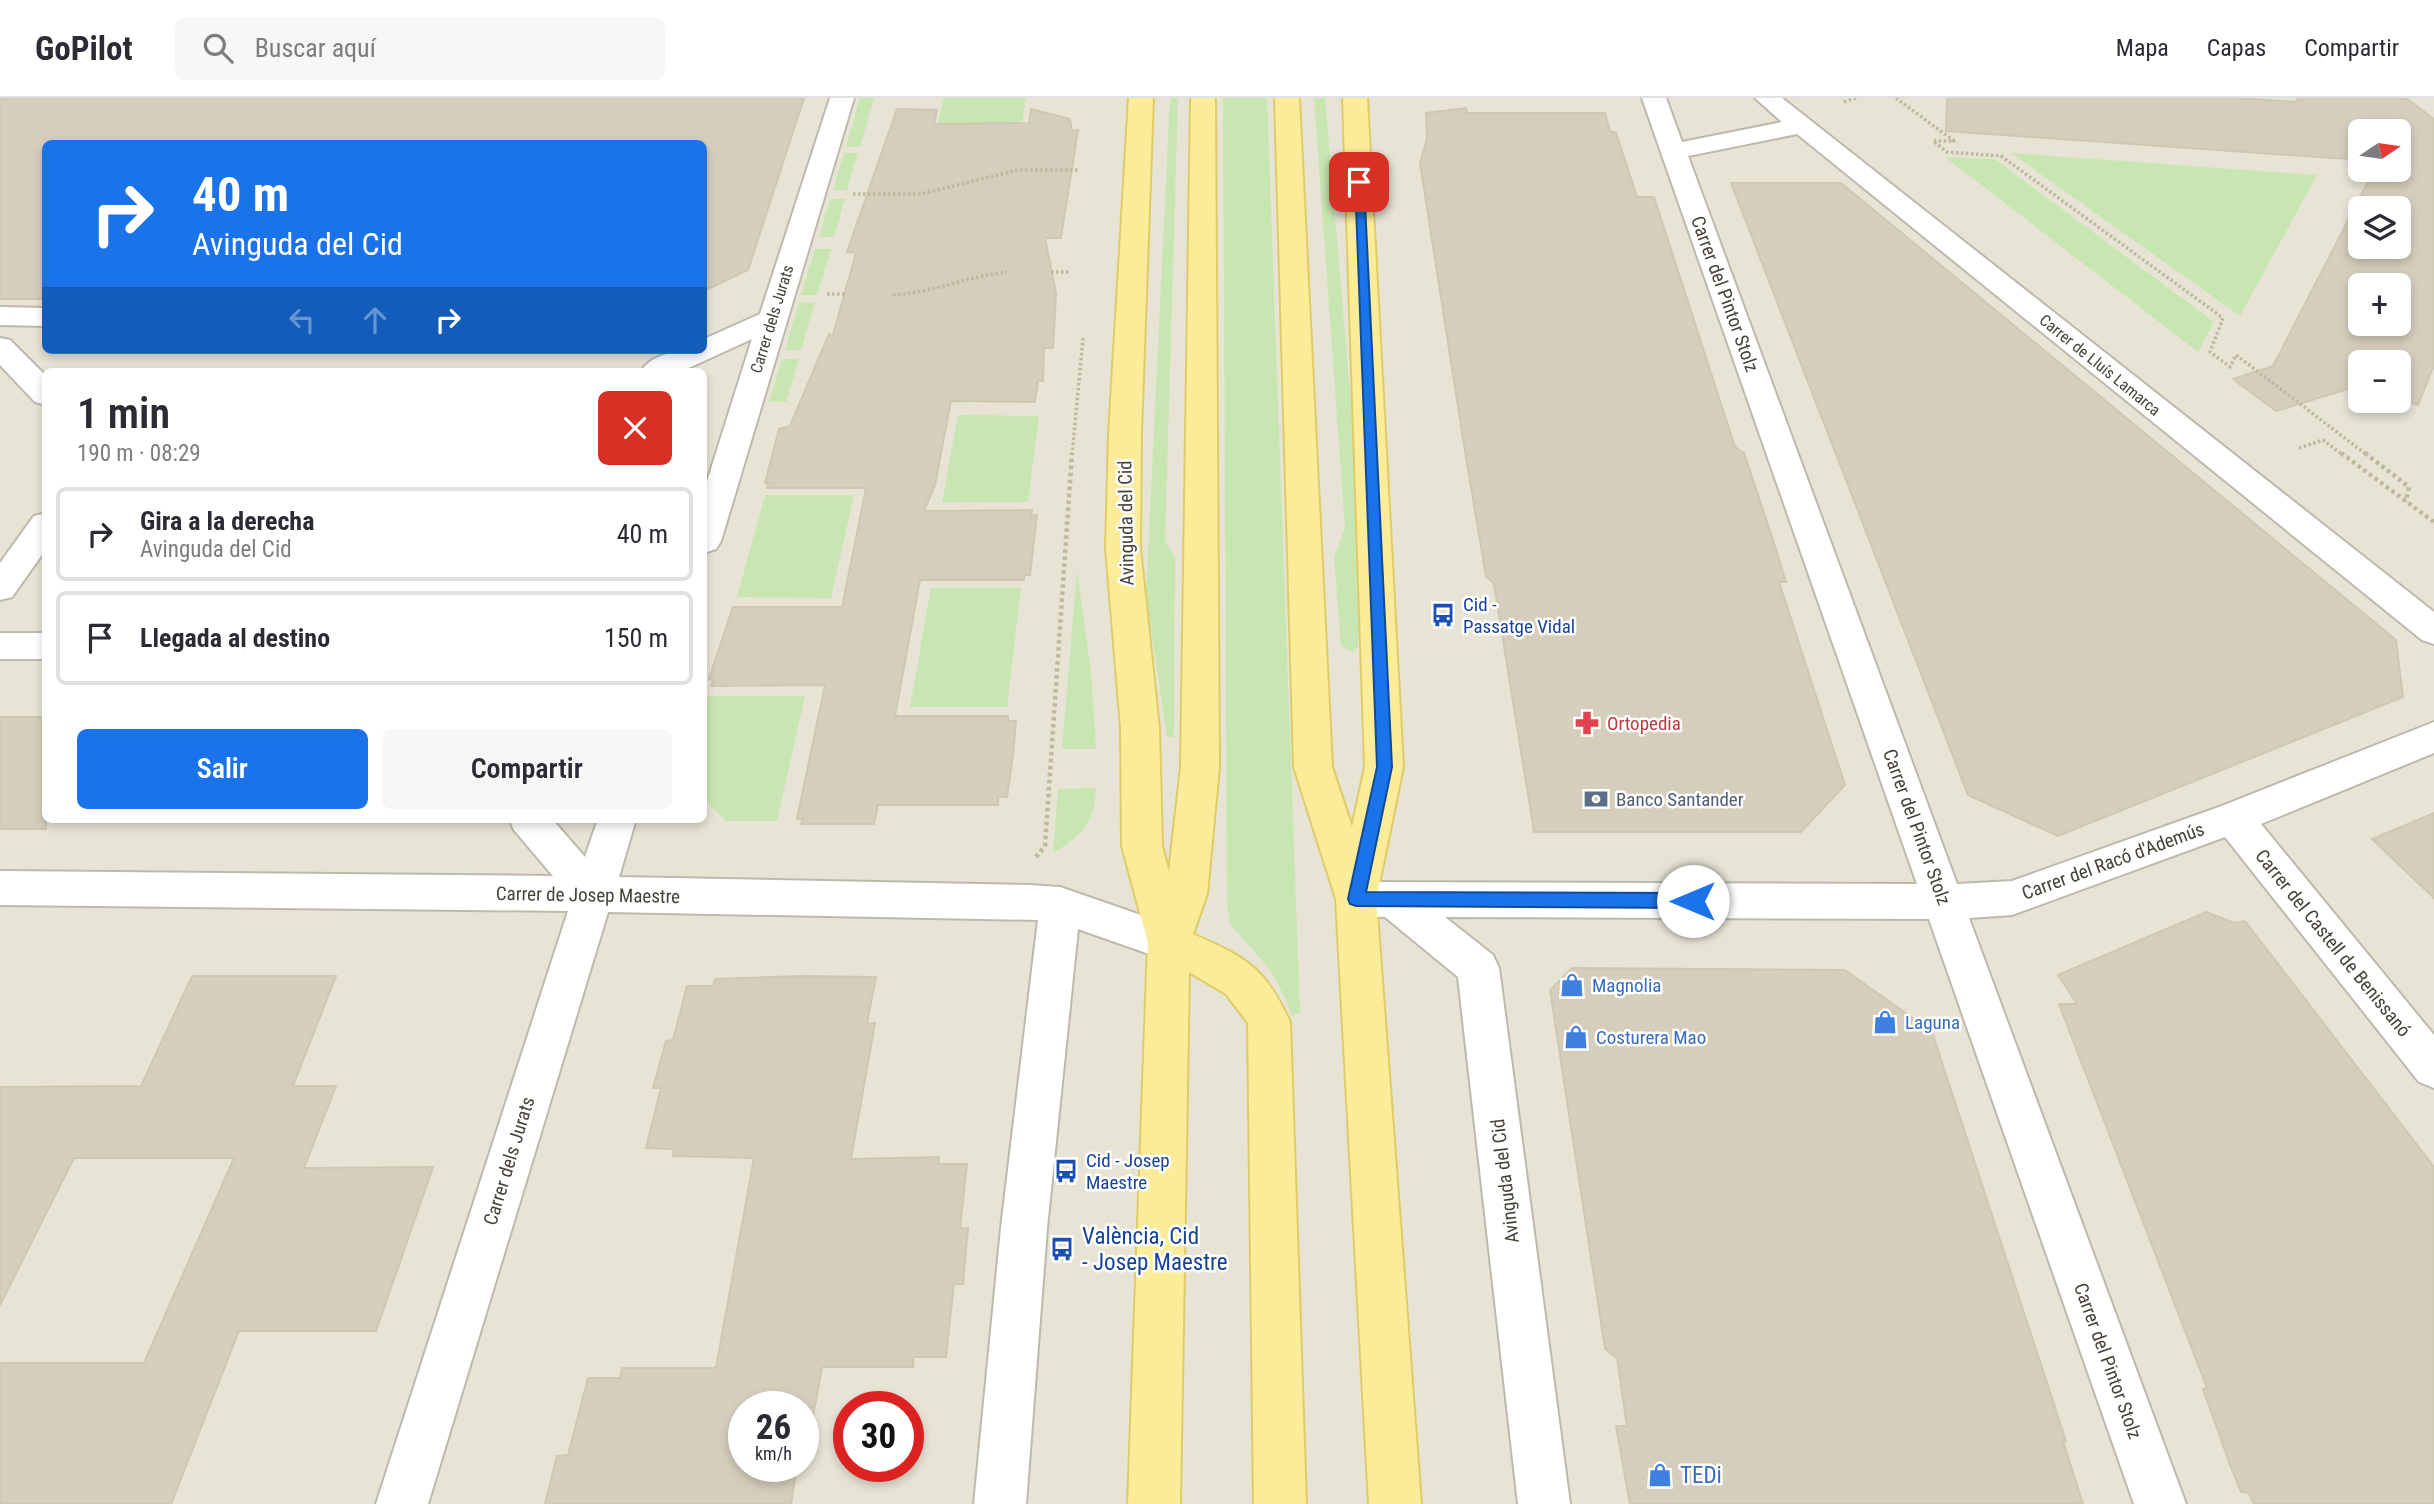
<!DOCTYPE html>
<html lang="es">
<head>
<meta charset="utf-8">
<style>
  body { margin:0; font-family:"Roboto Condensed",sans-serif; background:#f7f7f7; color:#2b2b33; height:100vh; display:flex; flex-direction:column; font-size:26px; white-space:nowrap }
  * { box-sizing:border-box; margin:0 }
  p { font-size:23px; color:#7c7c81 }
  .icon { flex:none; width:38px; height:38px; fill:none; stroke:currentColor; stroke-width:2; stroke-linecap:round; stroke-linejoin:round }
  .map { position:relative; flex:1; overflow:hidden }
  .details { position:absolute; left:42px; top:270px; width:665px; height:455px; display:flex; flex-direction:column; background:#fff; border-radius:10px; box-shadow:0 4px 10px #0003 }
  .details>* { flex:none }
  .banner { position:absolute; left:42px; top:42px; width:665px; height:214px; border-radius:10px; box-shadow:0 4px 10px #0003; background:#1a73e8; color:#fff; overflow:hidden }
  .needle { width:46px; rotate:77deg }
  .controls { position:absolute; left:2348px; top:21px; display:grid; gap:14px }
  .controls a { display:grid; place-items:center; width:63px; height:63px; border-radius:10px; background:#fff; box-shadow:0 4px 10px #0003; font-size:35px }
  .speed { position:absolute; left:728px; top:1293px; display:flex; gap:14px; font-size:35px; font-weight:700; text-align:center }
  .speed>* { display:grid; place-content:center; width:91px; height:91px; border-radius:50%; background:#fff; box-shadow:0 4px 10px #0003; line-height:1 }
  .speed small { font-size:18px; font-weight:400 }
  .speed .limit { border:10px solid #d22; background:#fff; color:#111 }
  .pin { position:absolute; display:grid; place-items:center; width:60px; height:60px; color:#fff; margin:-30px; border-radius:14px; box-shadow:0 4px 10px #0006 }
  .me { position:absolute; width:77px; margin:-38px; rotate:270deg; stroke-linejoin:round; filter:drop-shadow(0 0 5px #0008) }
  .turn { display:flex; align-items:center; gap:24px; height:147px; padding:0 35px; font-size:32px }
  .turn .icon { width:91px; height:91px; stroke-width:2.5 }
  .turn b { display:block; font-size:49px; line-height:60px }
  .lanes { display:flex; align-items:center; height:66px; padding:0 35px; background:#0003; justify-content:center; gap:35px; direction:ltr }
  .lanes .off { opacity:.35 }
  .round { display:grid; place-items:center; flex:none; width:74px; height:74px; border-radius:10px; background:#f7f7f7 }
  .overview { display:flex; align-items:center; justify-content:space-between; height:119px; padding:0 35px }
  h1 { font-size:42px; font-weight:600; line-height:52px }
  .action { display:flex; gap:14px; margin-top:auto; padding:14px 35px }
  .action a { flex:1; height:80px; border-radius:10px; background:#1a73e8; color:#fff; font-size:28px; font-weight:600; line-height:80px; text-align:center }
  .action a+a { background:#f7f7f7; color:#2b2b33 }
  ul { padding:0; list-style:none }
  li { display:flex; align-items:center; gap:21px; height:94px; margin:0 14px 10px; padding:0 21px; border:4px solid #e1e1e2; border-radius:10px }
  li div { flex:1 }
  li b { display:block; font-size:26px }
  li em { font-style:normal }
  header { display:flex; align-items:center; gap:42px; box-sizing:border-box; height:98px; padding:0 35px; background:#fff; border-bottom:2px solid #e1e1e2 }
  header strong { font-size:33px }
  nav { display:flex; gap:38px; margin-inline-start:auto; font-size:24px }
  .search { width:490px; height:63px; background:#f7f7f7; display:flex; align-items:center; gap:18px; box-sizing:border-box; padding:0 24px; border-radius:10px; color:#7c7c81; font-size:26px }
  .map>svg:first-child { display:block }
</style>
</head>
<body>
<header>
<strong>GoPilot</strong>
<div class="search"><svg class="icon" aria-label="search" viewBox="0 0 24 24"><circle cx="10" cy="10" r="6"/><path d="M15 15l6 6"/></svg>Buscar aquí</div>
<nav><a>Mapa</a><a>Capas</a><a>Compartir</a></nav>
</header>
<div class="map">
<svg width="2434" height="1406" viewBox="0 0 2434 1406">
  <rect width="100%" height="100%" fill="#f3f1e8"/>
  <path fill="#e7e4d6" fill-rule="evenodd" d="M0 0H2434V1406H0ZM2361 33H2399V72H2361ZM46 46H704V252H46ZM2361 110H2399V149H2361ZM2361 187H2399V226H2361ZM2361 264H2399V303H2361ZM46 273H704V721H46ZM744 1309H803V1368H744ZM849 1309H908V1368H849Z"/>
  <path fill="#c8e6b2" d="M860 0H874L860 49H846Z
    M944 0H1026L1022 25H938Z
    M1170 0H1178L1165 443 1175 459 1174 633 1173 639H1167L1146 497Z
    M1223 0H1267L1300 915 1291 918 1286 902 1271 873 1230 826 1227 806Z
    M1314 0H1325L1363 448 1358 549 1353 554 1341 548 1334 459 1345 430Z
    M844 55H858L847 92H833Z
    M2011 55 2317 77 2240 218Z
    M1945 59 1995 61 2214 224 2198 254Z
    M830 101H845L834 139H819Z
    M815 151H831L817 197H801Z
    M799 204H815L801 252H785Z
    M782 261H799L786 304H769Z
    M958 317 1039 318 1028 404H942Z
    M765 397H854L831 500 737 499Z
    M1077 472 1091 575 1096 651H1062Z
    M931 490H1021L1007 609H910Z
    M708 598H805L777 723H726L704 701V614Z
    M1096 690C1094 726 1083 737 1053 755L1058 691Z"/>
  <path fill="#d5cebd" stroke="#cfc7b1" stroke-width="2" fill-rule="evenodd" d="M0 0H804L748 172 704 193V46H46V201H0Z
    M1947 0H2241L2296 4 2298 0H2406L2434 21V267L2418 307 2399 300V264H2361V287L2276 313 2233 281 2273 268 2374 72H2399V33H2361V62L1946 33ZM2361 110H2399V149H2361ZM2361 187H2399V226H2361Z
    M1466 10 1467 15H1605L1610 33 1616 35 1637 99H1654L1735 349 1744 355 1773 442 1786 484H1779L1845 687 1801 734H1534L1494 486 1486 478 1464 347 1420 65 1427 40 1426 15Z
    M897 11 937 12 934 26 1029 25 1031 11 1070 21 1072 33 1078 32 1061 140H1045L1056 195 1053 250H1044L1043 283H1038L1035 304 951 303 935 387 924 413 1032 412 1031 418 1037 417 1030 477H1024V482H920L895 618H1008V623H1016L1013 657 1007 699H998V707H878L874 726H801L803 721H797L825 587 711 588 713 582 709 581 733 509H842L866 390H767L768 385H765L779 331 790 328 829 236 833 237 856 155 847 154Z
    M1731 85H1841L2396 542 2403 599 2058 738 1968 697Z
    M0 619H46V731H0Z
    M2434 715V800L2372 741Z
    M2206 814 2234 825 2245 823 2434 1069V1406H2254L2249 1395 2241 1394 2229 1364 2203 1291 2207 1290 2059 906H2077L2058 877Z
    M1572 870 1845 872 1932 934 2066 1343H2063L2083 1406H1630L1616 1328H1627L1617 1260 1605 1251 1550 892Z
    M192 878H336L293 988H336L304 1070 433 1069 376 1233H239L171 1406H0V1265H144L234 1060H74L0 1207V989L141 988Z
    M801 878 876 879 867 926 875 925 851 1061 939 1059 938 1066H967L960 1130H968L963 1186H954L946 1259H914L913 1269H822L807 1352H803V1309H744V1368H797L791 1406H545L557 1358 568 1357 588 1280H620L622 1270H716L754 1060 673 1058 674 1051 646 1050 661 990H653L666 943 673 942 687 888H713L715 881Z"/>
  <g fill="none" stroke-linecap="round" stroke-linejoin="round">
    <g stroke="#bebaab" stroke-width="4">
      <path id="minor" d="M830 0H854L721 443 716 451 704 455V393L752 241 682 273H641C653 254 683 252 704 252V241L760 216Z
        M1642 0H1666L1682 44 1782 24 1755 0H1782L2434 514V546L2422 542 1797 36 1688 58 1957 786 2012 783 2219 709 2434 624V655L2261 726 2434 937V990L2419 984 2225 739 2012 817 1969 820 2186 1406H2134L1929 821 1445 819 1493 857 1499 870 1570 1406H1518L1458 879 1385 819 1356 818 1342 813 1336 801 1342 789 1356 784 1917 786Z
        M0 209 46 210V228L0 227Z
        M0 240 10 242 46 278V307L35 304 0 267Z
        M46 415V451L12 499 0 502V465L34 418Z
        M0 535H46V561H0Z
        M509 721H552L585 759 598 721H636L619 779 1029 787 1060 789 1184 832 1190 845 1184 858 1169 863 1078 831 1047 1130 1026 1406H974L1001 1130 1038 822 608 814 428 1406H376L568 813 0 807V773L553 778 514 732Z"/>
    </g>
    <g stroke="#e0cb69" stroke-width="4">
      <path id="major" d="M1129 0H1153L1141 336 1140 450 1159 630 1162 748 1169 774 1181 669 1191 0H1215L1219 669 1207 796 1193 836C1246 860 1265 869 1290 924L1306 1406H1254L1248 925 1226 896 1189 874 1180 1406H1128L1148 845 1122 748 1121 630 1106 450 1109 336Z
        M1275 0H1299L1332 669 1352 729 1365 669 1343 0H1367L1403 669 1376 801 1421 1406H1369L1336 801 1294 669Z"/>
    </g>
    <path stroke="#c0b89c" stroke-width="3.5" stroke-dasharray="2.5 2.5" stroke-linecap="butt" d="M1896 0 1954 43H1933L1947 54 2001 58 2223 220 2210 254 2230 269 2236 257 2367 357
      M1844 4 1856 0
      M853 96H921L1018 72H1080
      M1051 174H1070
      M827 196H847
      M893 197C932 195 968 178 1007 174
      M2299 350 2323 342 2343 357
      M1072 357 1083 240"/>
    <path stroke="#c0b89c" stroke-width="4.5" stroke-dasharray="3.5 3.5" stroke-linecap="butt" d="M2341 355 2434 424
      M2365 355 2409 389 2406 404
      M1036 759 1045 748 1072 355"/>
    <use href="#minor" fill="#fff" fill-rule="evenodd"/>
    <use href="#major" fill="#fbec99" fill-rule="evenodd"/>
  </g>
  <path fill="#1a73e8" stroke="#114b97" stroke-width="2" d="M1355 81 1364 84 1392 669 1366 794 1693 795 1699 797 1701 803 1699 808 1693 810 1356 808 1350 806 1348 801 1377 669Z"/>
  <defs>
    <g id="bus-bare" transform="scale(1.89)"><path d="M-5-6H5V4H4V6H2V4H-2V6H-4V4H-5ZM-3.5-4V0h7V-4ZM-3.5 1.2v1.5H-2V1.2ZM2 1.2v1.5H3.5V1.2Z" fill="#1a4fb4" stroke="#fff" stroke-width="2.5" paint-order="stroke"/></g>
    <g id="pharmacy-bare" transform="scale(1.89)"><path d="M-2-6h4v4h4v4h-4v4h-4v-4h-4v-4h4Z" fill="#e0444e" stroke="#fff" stroke-width="2.5" paint-order="stroke"/></g>
    <g id="bank-bare" transform="scale(1.89)"><path d="M-6-4H6V4H-6ZM0-2.3a2.3 2.3 0 1 0 0 4.6a2.3 2.3 0 1 0 0-4.6Z" fill="#5c6f8a" stroke="#fff" stroke-width="2.5" paint-order="stroke"/></g>
    <g id="shop-bare" transform="scale(1.89)"><path d="M-5-2.5h2.3a2.7 3.5 0 0 1 5.4 0H5L5.5 6h-11ZM-1.5-2.5h3a1.5 2.3 0 0 0-3 0Z" fill="#3f7fe0" stroke="#fff" stroke-width="2.5" paint-order="stroke"/></g>
  </defs>
  <g fill-rule="evenodd">
    <use href="#bus-bare" x="1443" y="517"/>
    <use href="#pharmacy-bare" x="1587" y="625"/>
    <use href="#bank-bare" x="1596" y="701"/>
    <use href="#shop-bare" x="1572" y="887"/>
    <use href="#shop-bare" x="1885" y="924"/>
    <use href="#shop-bare" x="1576" y="939"/>
    <use href="#bus-bare" x="1066" y="1073"/>
    <use href="#bus-bare" x="1062" y="1151"/>
    <use href="#shop-bare" x="1660" y="1377"/>
  </g>
  <g text-anchor="middle" dominant-baseline="central" stroke-width="5" stroke-linejoin="round" paint-order="stroke">
    <g font-size="16" fill="#464237" stroke="#fff">
      <text transform="translate(772 221) rotate(-73)">Carrer dels Jurats</text>
      <text transform="translate(2100 267) rotate(39)">Carrer de Lluís Lamarca</text>
    </g>
    <g font-size="19" fill="#464237" stroke="#fff">
      <text transform="translate(1725 196) rotate(70)">Carrer del Pintor Stolz</text>
      <text transform="translate(1126 425) rotate(-91)">Avinguda del Cid</text>
      <text transform="translate(1917 729) rotate(70)">Carrer del Pintor Stolz</text>
      <text transform="translate(2113 763) rotate(-20)">Carrer del Racó d'Ademús</text>
      <text transform="translate(588 797) rotate(1)">Carrer de Josep Maestre</text>
      <text transform="translate(2333 845) rotate(51)">Carrer del Castell de Benissanó</text>
      <text transform="translate(509 1063) rotate(-73)">Carrer dels Jurats</text>
      <text transform="translate(1505 1083) rotate(-97)">Avinguda del Cid</text>
      <text transform="translate(2108 1263) rotate(70)">Carrer del Pintor Stolz</text>
    </g>
    <g font-size="19" fill="#164399" stroke="#fff" text-anchor="start">
      <text x="1463" y="506">Cid -<tspan x="1463" dy="22">Passatge Vidal</tspan></text>
      <text x="1086" y="1062">Cid - Josep<tspan x="1086" dy="22">Maestre</tspan></text>
    </g>
    <g font-size="19" fill="#be3a42" stroke="#fff" text-anchor="start">
      <text x="1607" y="625">Ortopedia</text>
    </g>
    <g font-size="19" fill="#4e5e75" stroke="#fff" text-anchor="start">
      <text x="1616" y="701">Banco Santander</text>
    </g>
    <g font-size="19" fill="#366cbe" stroke="#fff" text-anchor="start">
      <text x="1592" y="887">Magnolia</text>
      <text x="1905" y="924">Laguna</text>
      <text x="1596" y="939">Costurera Mao</text>
    </g>
    <g font-size="23" fill="#164399" stroke="#fff" text-anchor="start">
      <text x="1082" y="1138">València, Cid<tspan x="1082" dy="26">- Josep Maestre</tspan></text>
    </g>
    <g font-size="23" fill="#366cbe" stroke="#fff" text-anchor="start">
      <text x="1680" y="1377">TEDi</text>
    </g>
  </g>
</svg>
<div class="controls">
<a><svg class="needle" viewBox="-14 -14 28 28"><path d="M0-13l5 13h-10z" fill="#e53935"/><path d="M0 13l5-13h-10z" fill="#7c7c81"/></svg></a>
<a><svg class="icon" aria-label="layers" viewBox="0 0 24 24"><path d="M12 4l9 5-9 5-9-5zM3 14l9 5 9-5"/></svg></a>
<a>+</a>
<a>−</a>
</div>
<div class="speed"><div>26<small>km/h</small></div><div class="limit">30</div></div>
<div class="pin" style="left:1359px;top:84px;background:#d93025"><svg class="icon" aria-label="arrive" viewBox="0 0 24 24"><path d="M6 21V4h12l-3 4 3 4H6"/></svg></div>
<svg class="me" style="left:1693px;top:803px" viewBox="-20 -20 40 40"><circle r="19" fill="#fff"/><path d="M0-13L10 11 0 6-10 11z" fill="#1a73e8"/></svg>
<div class="banner">
<div class="turn"><svg class="icon" aria-label="right" viewBox="0 0 24 24"><path d="M7 20v-9h11M14 6l5 5-5 5"/></svg><div><b>40 m</b>Avinguda del Cid</div></div>
<div class="lanes"><svg class="icon off" aria-label="left" viewBox="0 0 24 24"><path d="M17 20v-9H6M10 6l-5 5 5 5"/></svg><svg class="icon off" aria-label="ahead" viewBox="0 0 24 24"><path d="M12 20V5M6 11l6-6 6 6"/></svg><svg class="icon" aria-label="right" viewBox="0 0 24 24"><path d="M7 20v-9h11M14 6l5 5-5 5"/></svg></div>
</div>
<section class="details">
<div class="overview"><div><h1>1 min</h1><p>190 m · 08:29</p></div><a class="round" style="background:#d93025;color:#fff"><svg class="icon" aria-label="close" viewBox="0 0 24 24"><path d="M6 6l12 12M18 6L6 18"/></svg></a></div>
<ul>
<li><svg class="icon" aria-label="right" viewBox="0 0 24 24"><path d="M7 20v-9h11M14 6l5 5-5 5"/></svg><div><b>Gira a la derecha</b><p>Avinguda del Cid</p></div><em>40 m</em></li>
<li><svg class="icon" aria-label="arrive" viewBox="0 0 24 24"><path d="M6 21V4h12l-3 4 3 4H6"/></svg><div><b>Llegada al destino</b></div><em>150 m</em></li>
</ul>
<div class="action"><a>Salir</a><a>Compartir</a></div>
</section>
</div>
</body>
</html>
